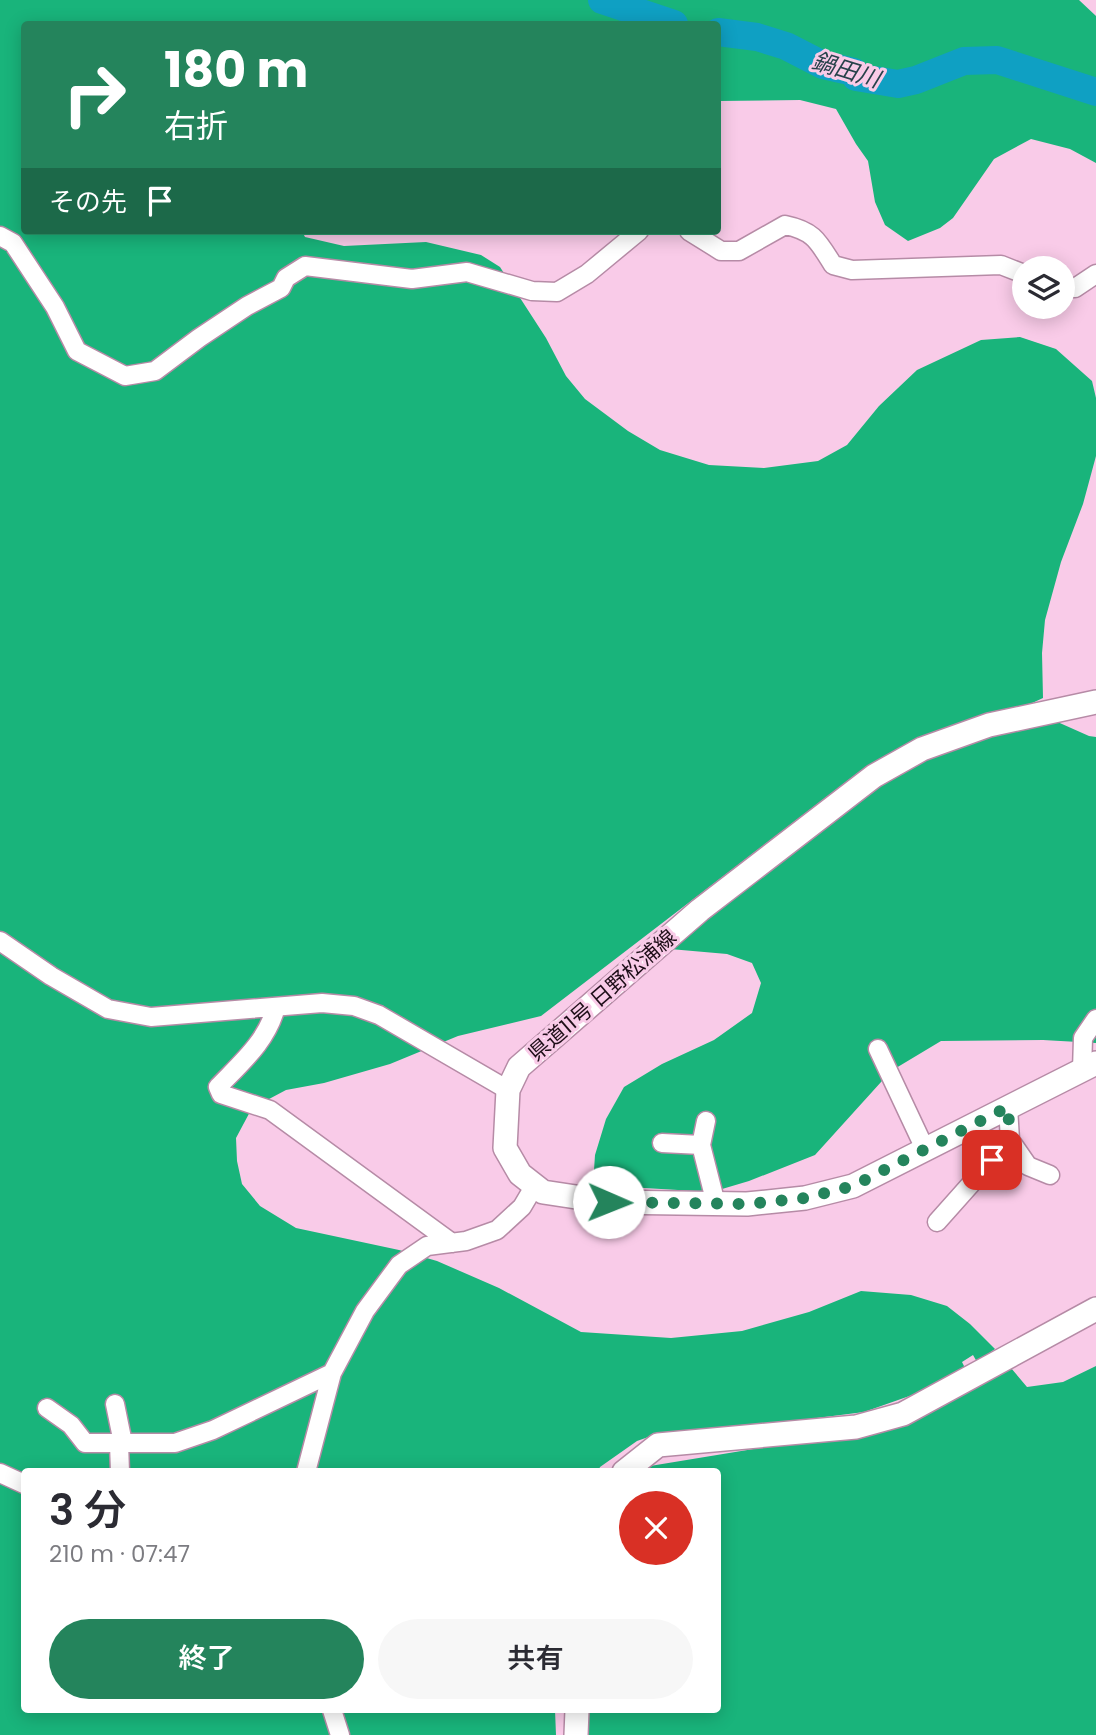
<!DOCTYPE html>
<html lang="ja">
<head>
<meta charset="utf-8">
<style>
  body { margin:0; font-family:Poppins,"Noto Sans JP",sans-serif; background:#f7f7f7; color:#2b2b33; height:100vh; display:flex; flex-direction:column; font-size:26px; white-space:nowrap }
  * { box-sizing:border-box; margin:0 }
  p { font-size:23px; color:#7c7c81 }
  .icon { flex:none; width:38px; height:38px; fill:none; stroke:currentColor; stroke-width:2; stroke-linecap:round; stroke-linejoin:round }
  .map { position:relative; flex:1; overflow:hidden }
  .side { position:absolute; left:21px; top:1468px; width:700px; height:245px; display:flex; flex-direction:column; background:#fff; border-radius:7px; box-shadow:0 4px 18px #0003 }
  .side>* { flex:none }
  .top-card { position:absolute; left:21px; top:21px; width:700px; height:214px; border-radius:7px; box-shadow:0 4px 18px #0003; background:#24845c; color:#fff; overflow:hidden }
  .tools { position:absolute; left:1012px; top:256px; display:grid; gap:14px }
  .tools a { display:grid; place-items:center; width:63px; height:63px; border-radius:50%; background:#fff; box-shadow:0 4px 18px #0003; font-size:35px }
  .pin { position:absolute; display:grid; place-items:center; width:60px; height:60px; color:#fff; margin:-30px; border-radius:14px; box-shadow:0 4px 10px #0006 }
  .me { position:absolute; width:77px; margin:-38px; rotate:91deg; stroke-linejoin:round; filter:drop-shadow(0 0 5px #0008) }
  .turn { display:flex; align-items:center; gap:24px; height:147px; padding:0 28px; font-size:32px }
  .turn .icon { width:91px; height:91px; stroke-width:2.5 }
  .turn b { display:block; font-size:49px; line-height:60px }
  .then { display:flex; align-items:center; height:66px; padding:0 28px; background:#0003; gap:14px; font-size:26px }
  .round { display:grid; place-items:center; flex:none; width:74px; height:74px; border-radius:37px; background:#f7f7f7 }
  .headline { display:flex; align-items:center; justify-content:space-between; height:119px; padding:0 28px }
  h1 { font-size:42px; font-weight:600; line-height:52px }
  .cta { display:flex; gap:14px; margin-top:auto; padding:14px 28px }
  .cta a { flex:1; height:80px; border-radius:42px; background:#24845c; color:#fff; font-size:28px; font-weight:600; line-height:80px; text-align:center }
  .cta a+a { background:#f7f7f7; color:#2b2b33 }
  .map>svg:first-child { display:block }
</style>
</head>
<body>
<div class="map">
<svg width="1096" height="1735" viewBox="0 0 1096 1735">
  <rect width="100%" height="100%" fill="#f9cbe8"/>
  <path fill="#19b47b" d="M0 0H1079L1096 16V163L1070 149 1031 139 994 159 953 218 940 228 908 241 885 225 875 202 868 161 856 144 836 109 800 100 718 101V24H24V231H302L305 237 344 246 426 242 481 255 500 267 546 338 566 376 585 399 628 431 660 450 709 465 764 468 818 461 847 445 879 406 917 370 981 340 1020 337 1056 349 1092 381 1096 398V456L1083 504 1061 562 1045 620 1042 653 1043 698 1017 710 913 743 859 772 541 1016 458 1036 390 1064 324 1083 286 1090 252 1108 236 1138 237 1161 242 1184 260 1206 296 1228 399 1250 437 1261 499 1288 581 1332 671 1338 742 1331 809 1312 861 1291 911 1295 947 1306 970 1324 995 1349 977 1362 973 1355 962 1362 966 1370 918 1393 864 1412 677 1436 654 1435 637 1441 600 1467 598 1472H24V1710H555L556 1735H0Z
    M1053 720 1089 736 1096 737V1043L1043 1040 941 1041 891 1071 815 1155 749 1181 712 1192 593 1185 595 1155 606 1119 624 1087 662 1064 714 1040 752 1013 761 983 752 963 727 954 670 949 873 786 942 750Z
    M1096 1366V1735H577L573 1710H718V1472H635L638 1468 874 1429 1011 1368 1027 1387 1063 1382Z"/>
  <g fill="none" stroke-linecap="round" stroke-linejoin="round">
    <path stroke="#0fa0c3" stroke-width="28" d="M602 0 674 24
      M718 32 757 37 786 46 823 65 854 72 856 77 898 84 916 80 964 61 997 60 1096 92"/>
    <g stroke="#b68ba6" stroke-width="21">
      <path id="minor" d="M689 231 721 251H739L785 225C814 231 818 241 833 265L852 270 1001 265 1024 274
        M0 236 13 243 55 307 77 351 125 376 155 371 199 338 247 306 281 288 286 278 305 266 412 279 467 272 532 291 557 292 587 274 639 231
        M1062 288H1075L1096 274
        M0 941 51 976 108 1009 151 1017 322 1003 354 1006 379 1015 508 1090
        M276 1007C267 1041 242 1062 218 1087L221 1094 270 1110 452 1243
        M878 1049 925 1149
        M1082 1070 1083 1038 1096 1019
        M1008 1107 1010 1140 1028 1166 1050 1175
        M662 1143 701 1145 716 1204
        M701 1145 706 1121
        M937 1222 1010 1140
        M115 1404 123 1443
        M47 1408 71 1425 85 1443H175L213 1430 332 1373
        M119 1443 120 1472
        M306 1472 332 1373 365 1311 399 1265 427 1246 466 1241 497 1230 522 1207 535 1185
        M0 1473 24 1484
        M332 1710 340 1735"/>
    </g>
    <g stroke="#b68ba6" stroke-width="26">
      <path id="major" d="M1096 702 989 725 922 749 874 776 700 910 519 1067 508 1090 505 1148 520 1174 543 1192 609 1202 747 1204 805 1198 853 1186 1096 1063
        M624 1472 658 1445 856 1427 903 1414 1096 1309
        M576 1735 577 1710"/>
    </g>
    <use href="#minor" stroke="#fff" stroke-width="18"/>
    <use href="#major" stroke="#fff" stroke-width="23"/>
  </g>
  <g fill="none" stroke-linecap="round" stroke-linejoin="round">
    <path stroke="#24845c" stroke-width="12" stroke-dasharray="0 21.6" d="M609 1202 747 1204 805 1198 853 1186 1008 1107 1010 1140 992 1160"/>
  </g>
  <g text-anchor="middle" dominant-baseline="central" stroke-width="6" stroke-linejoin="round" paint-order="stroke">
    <g font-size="21" fill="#1e0e18" stroke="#f9cbe8">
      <text transform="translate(602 995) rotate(-41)">県道11号 日野松浦線</text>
    </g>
    <g font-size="23" font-style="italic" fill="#27424b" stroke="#f9cbe8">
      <text transform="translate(846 70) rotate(17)">鍋田川</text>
    </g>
  </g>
</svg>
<div class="tools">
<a><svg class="icon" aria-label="layers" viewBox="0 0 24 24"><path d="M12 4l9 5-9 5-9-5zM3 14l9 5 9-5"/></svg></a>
</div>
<div class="pin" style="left:992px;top:1160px;background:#d93025"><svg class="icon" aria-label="arrive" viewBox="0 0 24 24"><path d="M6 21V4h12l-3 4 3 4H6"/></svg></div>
<svg class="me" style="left:609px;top:1202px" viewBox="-20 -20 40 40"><circle r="19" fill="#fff"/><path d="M0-13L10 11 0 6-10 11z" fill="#24845c"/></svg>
<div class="top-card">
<div class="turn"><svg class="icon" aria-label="right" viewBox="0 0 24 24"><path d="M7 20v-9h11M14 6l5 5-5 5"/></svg><div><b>180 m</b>右折</div></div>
<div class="then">その先<svg class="icon" aria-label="arrive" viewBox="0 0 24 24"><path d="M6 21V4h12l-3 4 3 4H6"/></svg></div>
</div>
<section class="side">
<div class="headline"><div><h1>3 分</h1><p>210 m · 07:47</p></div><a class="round" style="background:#d93025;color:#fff"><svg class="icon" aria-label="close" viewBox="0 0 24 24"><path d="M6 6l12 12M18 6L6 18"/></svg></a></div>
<div class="cta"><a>終了</a><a>共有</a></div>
</section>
</div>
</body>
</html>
